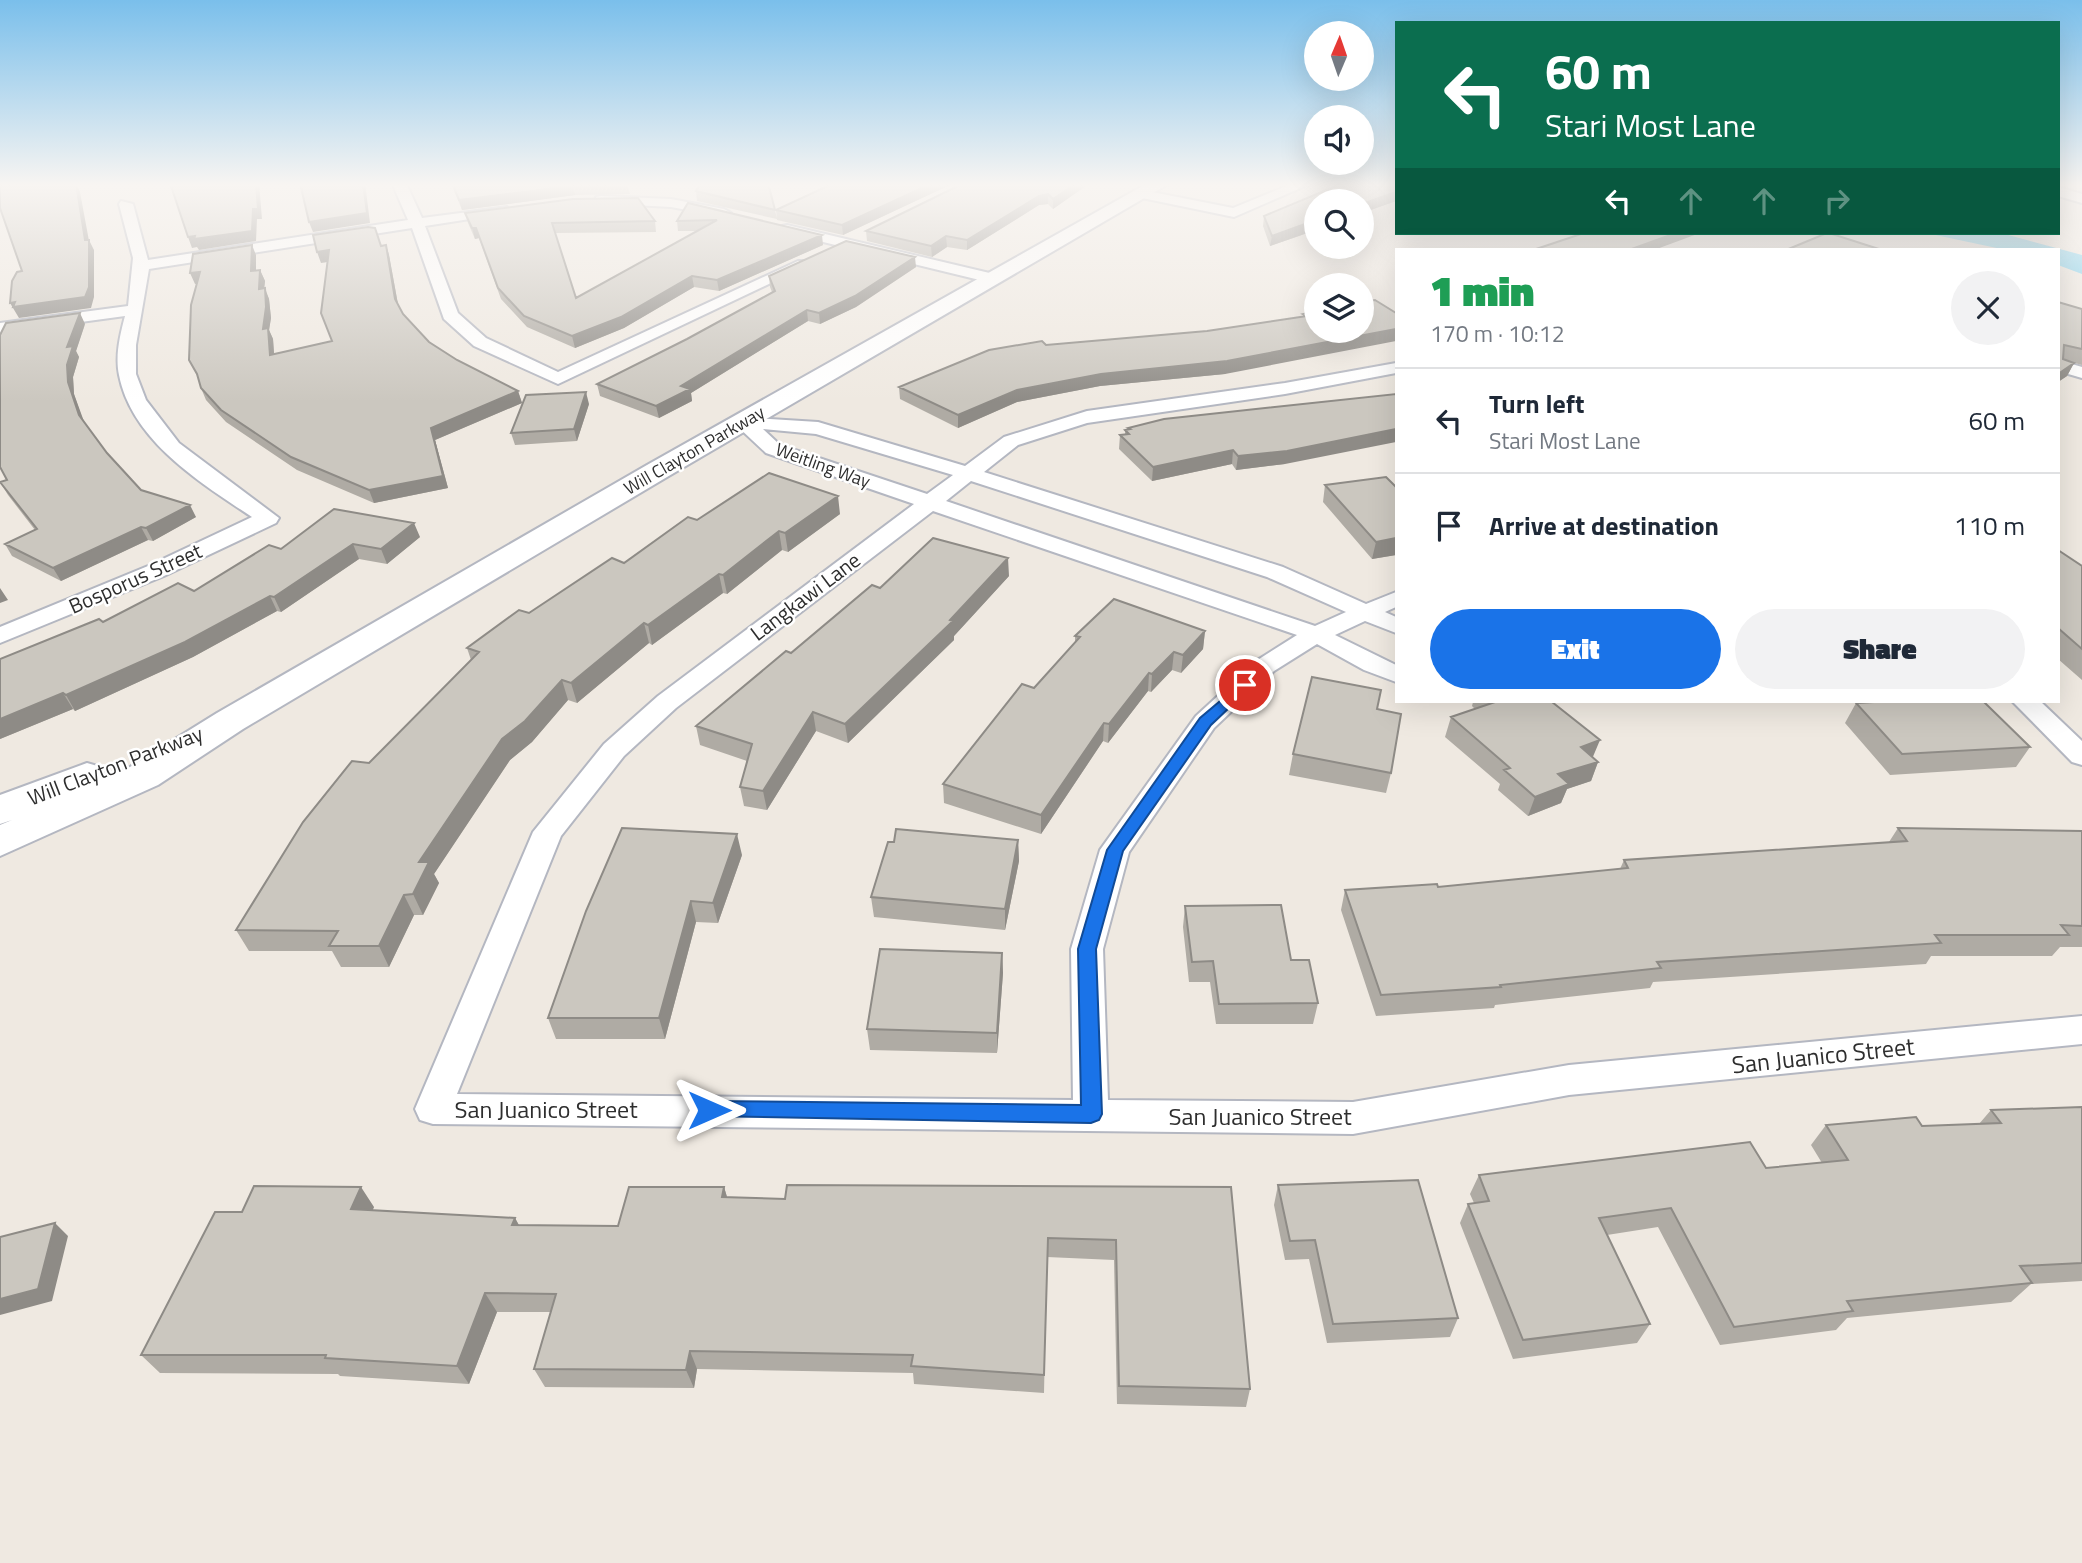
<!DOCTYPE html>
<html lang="en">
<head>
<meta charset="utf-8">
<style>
  body { margin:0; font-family:"Titillium Web",sans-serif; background:#f2f2f3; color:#1f2937; height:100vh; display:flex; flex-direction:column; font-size:26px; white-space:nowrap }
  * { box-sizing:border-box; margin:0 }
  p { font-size:23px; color:#747a83 }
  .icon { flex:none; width:38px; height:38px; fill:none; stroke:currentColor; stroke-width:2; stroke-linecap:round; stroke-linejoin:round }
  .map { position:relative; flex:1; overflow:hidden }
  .drawer { position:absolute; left:1395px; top:248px; width:665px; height:455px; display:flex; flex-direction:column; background:#fff; border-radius:0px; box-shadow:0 7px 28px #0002 }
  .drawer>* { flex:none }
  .top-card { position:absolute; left:1395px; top:21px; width:665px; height:214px; border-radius:0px; box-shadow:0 7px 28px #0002; background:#0b6e4f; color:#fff; overflow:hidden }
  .needle { width:46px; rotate:2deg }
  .controls { position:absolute; left:1304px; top:21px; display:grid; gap:14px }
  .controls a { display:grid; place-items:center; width:70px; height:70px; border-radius:50%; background:#fff; box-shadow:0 7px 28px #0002; font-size:35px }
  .pin { position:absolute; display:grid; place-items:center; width:60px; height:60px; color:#fff; margin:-30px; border:4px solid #fff; border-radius:50%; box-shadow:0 2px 7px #0007 }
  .me { position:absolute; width:77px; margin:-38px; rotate:90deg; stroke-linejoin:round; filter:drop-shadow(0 0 5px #0008) }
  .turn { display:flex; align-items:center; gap:24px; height:147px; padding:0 35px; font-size:32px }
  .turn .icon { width:91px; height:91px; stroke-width:2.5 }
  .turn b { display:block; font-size:49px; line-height:60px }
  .lanes { display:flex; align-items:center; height:66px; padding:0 35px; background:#0003; justify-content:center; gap:35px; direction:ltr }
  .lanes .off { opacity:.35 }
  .round { display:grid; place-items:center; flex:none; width:74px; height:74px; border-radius:37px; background:#f2f2f3 }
  .head { display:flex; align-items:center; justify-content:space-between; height:119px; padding:0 35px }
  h1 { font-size:42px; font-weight:800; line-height:52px; color:#1e9e55 }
  .button { display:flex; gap:14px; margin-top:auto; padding:14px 35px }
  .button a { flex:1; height:80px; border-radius:42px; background:#1a73e8; color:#fff; font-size:28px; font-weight:800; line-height:80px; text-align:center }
  .button a+a { background:#f2f2f3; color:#1f2937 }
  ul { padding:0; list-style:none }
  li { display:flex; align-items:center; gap:21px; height:105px; padding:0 35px; border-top:2px solid #e0e1e3 }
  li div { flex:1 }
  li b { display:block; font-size:26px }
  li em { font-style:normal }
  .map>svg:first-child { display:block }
</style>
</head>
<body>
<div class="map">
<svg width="2082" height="1563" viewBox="0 0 2082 1563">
  <rect width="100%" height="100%" fill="#efe9e1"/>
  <path fill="#75cff0" d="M1926 233H2001L2082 255V274L2058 265V250H2006Z"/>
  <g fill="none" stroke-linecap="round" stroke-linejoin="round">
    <g stroke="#b4b7c1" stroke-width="4">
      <path id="street" d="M392 183H406L422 218 507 207 509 210 502 214 425 226 458 313 486 338 558 372 798 261H808L811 264 558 384 474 346 444 319 412 228 149 269 136 345V374L146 400 179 443 279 518 276 523 164 576 0 643V627L148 566 252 517C201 483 132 441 119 375 115 356 120 335 125 316L0 333V323L128 306 133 258 119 204 121 201 133 204 148 260 408 220Z
        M1294 183H1312L1234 217 1142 198 1135 194 1142 190 1233 208Z
        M2058 187 2082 194V203L2058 196Z
        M601 196 671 199 724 209 731 213 724 217 671 207 596 203V197Z
        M787 225 998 275 1000 278 992 283 782 232V226Z
        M2058 360 2082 367V378L2058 371Z
        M1396 363V373L1285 394 1087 423 1018 445 984 472 1283 567 1366 604 1396 592V607L1385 612 1396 617V633L1365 621 1335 635 1396 665V682L1364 670 1317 644 1274 671 1214 728 1129 852 1103 949 1108 1100 1353 1102 1569 1065 2082 1016V1044L1569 1095 1353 1134 433 1124 420 1120 415 1109 533 832 604 744 658 696 914 504 766 453 736 425 733 421 736 417 818 422 965 466 1004 437 1087 411 1285 383ZM763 429 816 434 953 475 927 494 780 445ZM971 481 1267 577 1346 612 1315 626 946 501ZM933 511 1297 635 1256 661 1196 716 1100 850 1071 949 1073 1100 457 1094 561 836 624 756 676 708Z
        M2013 702H2041L2082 741V765L2072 762Z"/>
    </g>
    <g stroke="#b4b7c1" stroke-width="4">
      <path id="secondary" d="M1148 183H1170L667 477 243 729 158 785 0 856V825L12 820 0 824V795L87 763 101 767 105 779 130 767 217 713 647 465Z"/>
    </g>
    <use href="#street" fill="#fff" fill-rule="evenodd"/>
    <use href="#secondary" fill="#fff" fill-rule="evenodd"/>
  </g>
  <path fill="#afaba4" d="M451 183H627L630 194 575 195 462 210Z
    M834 183H954L843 235 777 220 776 210Z
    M964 183H1090L1053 209 1048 204 1039 205 967 250 947 247 932 257 867 241 866 231Z
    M1343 183H1396V201L1362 213V201H1316V230L1270 246 1263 226 1264 216Z
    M696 191 775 210 777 219 697 201Z
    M688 203 823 245 719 291 694 287 624 328 575 348 527 327 501 299 479 238 475 239 468 223 465 213 655 221 656 232 555 233 576 298 698 231H678L677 221Z
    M386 245 389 255 398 304 403 314 429 342 457 360 518 391 522 403 435 440 448 488 374 503 297 470 226 422 206 400 201 388 199 379 189 360 197 284H195L256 255V271L260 270 265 281 264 288 269 299 271 318 269 330 273 339 274 355 332 341 327 262 321 263Z
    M916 267 856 307 820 324 808 321 691 393 692 401 659 418 600 396 597 384 687 339 772 292 770 287 769 276Z
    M2058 302 2082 309V365L2068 361 2074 363 2067 376 2058 382Z
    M1316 311 1225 374 1100 386 1017 402 958 428 900 399 899 387 1046 345 1207 331 1303 317V314Z
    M85 324 76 351 79 357 73 377 74 394 83 421 107 453 141 490 196 517 153 541 148 540 61 581 12 556 5 544 35 530 8 495 0 482 7 480Z
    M589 404 577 441 515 445 511 433Z
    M1164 419 1285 464 1236 470 1232 464 1152 481 1119 449 1120 435H1125V430H1128V428Z
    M1325 485 1396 487V555L1372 559 1323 502Z
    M840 514 788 552 782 550 727 594 723 593 652 645 649 643 577 703 568 700 532 742 510 760 434 874 439 883 423 915H414L389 967H341L332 951H249L236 930 369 763 471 660 467 648 529 613 624 563 697 520Z
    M420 537 387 564 359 559 281 612 277 611 193 657 75 711 73 709 0 739V659L194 591 281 549Z
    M2058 550 2082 566V680L2058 659Z
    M1009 576 954 636V640L848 743 816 731 767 810 744 806 740 787 747 761 700 745 696 726 791 653 880 588Z
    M1205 631 1203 649 1181 673 1172 670 1151 692 1148 691 1108 743 1103 741 1041 834 944 803 943 784 1034 688 1075 643V636Z
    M1473 702H1552L1593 757 1598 762 1591 781 1567 789 1561 803 1528 816 1498 790 1500 784 1445 737 1451 717 1475 709 1472 706Z
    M1856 703 2030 747 2016 767 1890 775 1845 723Z
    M1377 709 1391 773 1386 793 1289 775 1293 754Z
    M1898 828 2082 831V947H2060L2052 956H1931L1926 964 1653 982 1650 988 1495 1005 1494 1008 1376 1016 1341 910 1345 890 1438 887 1620 869 1624 860 1889 842Z
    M1018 840 1019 861 1005 930 874 917 871 897Z
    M742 855 718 923 696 922 665 1039H556L548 1018Z
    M1185 906 1291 960 1318 1003 1313 1024H1216L1210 982H1189L1183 927Z
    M1002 953 1003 973 997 1053 870 1050 867 1029Z
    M2082 1107V1281L2031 1284 2011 1302 1847 1318 1836 1330 1720 1345 1658 1227 1607 1235 1650 1324 1637 1343 1513 1359 1460 1223 1468 1204 1474 1203 1470 1194 1479 1175 1766 1168 1822 1163 1811 1145 1826 1125 1922 1126 1979 1124 1991 1110Z
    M1278 1185 1458 1318 1450 1337 1327 1343 1309 1259 1285 1260 1274 1205Z
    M724 1187 727 1197 785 1199 1231 1187 1250 1389 1246 1407 1117 1404 1114 1260 1047 1257 1044 1393 914 1384 913 1373 697 1369 694 1388 545 1387 534 1369 551 1312H497L469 1384 340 1376 338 1374 160 1373 141 1355 242 1212 374 1207 372 1210 515 1218 519 1225 618 1226Z"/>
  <path fill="#8e8b86" d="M76 183 80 192 89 241V240L94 250V297L91 308 19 318 10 303 85 240Z
    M256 183H259L262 219H257L256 241 199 250 197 247 192 248 188 237 253 209Z
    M363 183H365L370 223 313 232 309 222Z
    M933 183H954L843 235 842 225Z
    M1077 183H1090L1053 209V199Z
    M573 186 575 195 462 210 459 200Z
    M1396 192V201L1362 213V204Z
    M1048 194V204L1039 205 967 250V240L1039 196Z
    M1316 220V230L1270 246 1272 236Z
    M472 228H476L479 238 475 239Z
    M1676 233H1700L1654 250H1629Z
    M822 235 823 245 719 291 717 280Z
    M946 236 947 247 932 257 931 246Z
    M252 245 256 255V282L251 271Z
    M386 245 389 255 399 310 395 299Z
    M329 250 332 261 321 263 317 252Z
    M915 257 916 267 856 307 820 324 819 313Z
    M260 270 265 281 263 300 259 289Z
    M200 272 205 282 195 284 190 273Z
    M692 276 694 287 624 328 575 348 572 336Z
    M265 288 269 299 271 318 269 330 273 339 275 367 270 355 263 329Z
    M807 310 808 321 691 393 692 401 659 418 656 406 681 386Z
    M80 313 85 324 76 351 79 357 73 377 74 394 86 427 79 415 68 382 67 347Z
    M1396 329V341L1225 374 1100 386 1017 402 958 428V415L1017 390 1101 374Z
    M2074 363 2067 376 2058 382V374Z
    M518 391 522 403 435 440 448 488 374 503 369 490 431 428Z
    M586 392 589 404 577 441 574 429Z
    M1396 429V442L1285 464 1236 470 1238 456Z
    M1233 450 1232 464 1152 481 1153 467Z
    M838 496 840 514 788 552 785 533Z
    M190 505 196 517 153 541 146 528Z
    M414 523 420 537 387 564 381 549Z
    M141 527 148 540 61 581 53 568Z
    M779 531 782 550 727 594 723 575Z
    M1396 538V555L1372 559 1376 542Z
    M353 544 359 559 281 612 274 597Z
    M1008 558 1009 576 954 636V640L848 743 845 724 950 620Z
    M719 574 723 593 652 645 648 625Z
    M0 588 8 600 0 603Z
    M270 596 277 611 193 657 75 711 66 695Z
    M644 623 649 643 577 703 571 683Z
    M1205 631 1203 649 1181 673 1183 655Z
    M1174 652 1172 670 1151 692 1152 674Z
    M1149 673 1148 691 1108 743 1109 724Z
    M562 680 568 700 532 742 510 760 434 874 439 883 423 915 413 894 419 862 502 739Z
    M63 693 73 709 0 739V719Z
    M813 712 816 731 767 810 763 791Z
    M1104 723 1103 741 1041 834V815Z
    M1600 740 1592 759 1581 747Z
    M1598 762 1591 781 1567 789 1561 803 1528 816 1535 797 1558 774Z
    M737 834 742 855 718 923 713 903Z
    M1018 840 1019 861 1005 930V909Z
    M404 895 414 915 389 967 379 946Z
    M691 901 696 922 665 1039 659 1018Z
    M1002 953 1003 973 997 1053V1033Z
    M361 1187 374 1207 365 1229 351 1209Z
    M724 1187 730 1207 722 1197Z
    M515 1218 525 1237 512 1225Z
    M55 1223 68 1236 52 1301 0 1315V1299Z
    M485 1293 497 1312 469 1384 457 1366Z
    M690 1351 697 1369 694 1388 686 1370Z"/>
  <path fill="#cbc7bf" stroke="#8e8b86" stroke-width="2" d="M21 183H76L85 240H89V287L85 297 13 307 15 302 10 303 12 281 17 272 22 271 0 208V185H14Z
    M170 183H256L258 209H253L252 231 194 239 195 236 188 237Z
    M300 183H363L367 213 309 222Z
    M452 183H627L628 184 573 186 459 200Z
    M701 183H768L775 210 696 191Z
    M834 183H933L842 225 776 210Z
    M964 183H1077L1053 199 1048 194 1039 196 967 240 946 236 931 246 866 231Z
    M1343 183H1396V192L1362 204V201H1316V220L1272 236 1264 216Z
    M638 198 655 221 552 223 576 298 717 220 677 221 688 203 822 235 717 280 692 276 621 317 572 336 524 316 498 288 476 228H472L465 213 573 199Z
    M368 227 375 228 381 246 386 245 395 299 403 314 429 342 457 360 518 391 431 428 443 476 369 490 291 457 221 410 201 388 197 374 189 360 191 305 200 272 190 273 193 254 252 245 251 271 260 270 259 289 265 288 266 307 263 329 268 328 270 355 332 341 321 313 329 250 317 252 313 235Z
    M1584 233H1676L1629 250H1533Z
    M1827 233H1829L1882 250H1786Z
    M846 241 915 257 855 296 819 313 807 310 681 386 690 389 656 406 597 384 687 339 775 291 769 276Z
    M1375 300 1396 313V329L1227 361 1101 374 1017 390 958 415 899 387 989 350 1042 341 1046 345 1207 331 1307 316 1303 314 1316 311V331H1362V302Z
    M2058 302 2082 309V349L2064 345 2063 359 2074 363 2058 374Z
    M80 313 67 347 73 346 67 365 68 382 79 415 107 453 141 490 190 505 146 528 141 527 53 568 5 544 37 529 0 482 7 480 0 467V335L6 323Z
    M586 392 574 429 511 433 526 395Z
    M1396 394V429L1287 451 1238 456 1233 450 1153 467 1120 435 1129 434 1125 430 1130 429 1128 428 1164 419Z
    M769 473 838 496 785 533 779 531 723 575 719 574 648 625 644 623 571 683 562 680 525 721 502 739 419 862H429L413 894 404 895 379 946H329L338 931 236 930 303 822 352 761 369 763 479 652 467 648 519 610 529 613 612 558 624 563 688 517 697 520Z
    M1386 477 1396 487V538L1376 542 1325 485Z
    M334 509 414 523 381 549 353 544 274 597 270 596 185 642 66 695 63 693 0 719V659L99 619 103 622 178 583 194 591 269 545 281 549Z
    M933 538 1008 558 950 620 953 621 845 724 813 712 763 791 740 787 752 744 696 726 786 651 791 653 872 585 880 588Z
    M2058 550 2082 566V649L2058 628Z
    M1114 599 1205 631 1183 655 1174 652 1152 674 1149 673 1109 724 1104 723 1041 815 943 784 1022 684 1034 688 1080 637 1075 636Z
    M1312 677 1381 690 1377 709 1401 714 1391 773 1293 754Z
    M1495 702H1552L1600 740 1581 747 1598 762 1558 774 1569 784 1535 797 1504 770 1510 768 1451 717Z
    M1874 702H1984L2030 747 1902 754 1856 703Z
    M622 828 737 834 713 903 691 901 659 1018H548L586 911Z
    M1898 828 2082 831V926L2061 925 2069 935H1935L1941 943 1657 962 1661 968 1500 985 1501 987 1381 995 1345 890 1437 884 1438 887 1628 868 1624 860 1907 841Z
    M896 829 1018 840 1005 909 871 897 888 842H894Z
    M1281 905 1291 960H1309L1318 1003 1219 1004 1213 961 1192 962 1185 906Z
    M880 949 1002 953 997 1033 867 1029Z
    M2082 1107V1263L2020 1266 2032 1283 1847 1301 1853 1311 1734 1327 1671 1208 1599 1218 1650 1324 1523 1340 1468 1204 1489 1201 1479 1175 1750 1142 1766 1168 1848 1160 1826 1125 1916 1117 1922 1126 2001 1123 1991 1110Z
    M1418 1180 1458 1318 1333 1324 1315 1240 1290 1241 1278 1185Z
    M787 1185 1231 1187 1250 1389 1119 1386 1116 1240 1048 1238 1044 1375 911 1366 913 1355 690 1351 686 1370 534 1369 556 1294 485 1293 457 1366 325 1358 326 1355H141L215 1212H242L254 1186 361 1187 351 1209 515 1218 512 1225 618 1226 629 1187H724L722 1197 785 1199Z
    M55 1223 38 1289 0 1299V1237Z"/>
  <linearGradient id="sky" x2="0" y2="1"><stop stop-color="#7abfeb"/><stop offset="0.46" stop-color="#f8f5f2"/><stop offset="1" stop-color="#f8f5f2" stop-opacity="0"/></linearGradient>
  <rect width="2082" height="402" fill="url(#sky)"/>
  <path fill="#1a73e8" stroke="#114b97" stroke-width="2" d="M1245 680 1252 685 1250 688 1211 725 1123 851 1096 949 1102 1114 1099 1120 1091 1123 702 1116 699 1110 702 1104 709 1101 1081 1105 1078 949 1107 850 1200 718Z"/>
  <g text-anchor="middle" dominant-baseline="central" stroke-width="5" stroke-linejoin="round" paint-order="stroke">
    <g font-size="18" fill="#2e2e2e" stroke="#fff">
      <text transform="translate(694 450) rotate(-30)">Will Clayton Parkway</text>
      <text transform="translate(823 465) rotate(20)">Weitling Way</text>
    </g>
    <g font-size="21" fill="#2e2e2e" stroke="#fff">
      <text transform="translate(135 578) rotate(-24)">Bosporus Street</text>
      <text transform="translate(805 596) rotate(-37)">Langkawi Lane</text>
      <text transform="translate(115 765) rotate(-21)">Will Clayton Parkway</text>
    </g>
    <g font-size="24" fill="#2e2e2e" stroke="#fff">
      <text transform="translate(1823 1055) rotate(-6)">San Juanico Street</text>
      <text x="546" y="1109">San Juanico Street</text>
      <text x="1260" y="1116">San Juanico Street</text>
    </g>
  </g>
</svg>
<div class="controls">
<a><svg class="needle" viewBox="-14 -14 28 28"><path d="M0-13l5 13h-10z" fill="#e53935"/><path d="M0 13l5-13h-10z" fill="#747a83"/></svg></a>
<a><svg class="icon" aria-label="sound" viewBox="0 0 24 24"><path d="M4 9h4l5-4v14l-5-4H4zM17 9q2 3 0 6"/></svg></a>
<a><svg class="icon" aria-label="search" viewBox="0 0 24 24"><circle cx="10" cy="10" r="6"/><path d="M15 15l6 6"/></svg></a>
<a><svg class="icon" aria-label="layers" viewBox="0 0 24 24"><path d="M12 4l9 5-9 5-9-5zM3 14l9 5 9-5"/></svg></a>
</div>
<div class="pin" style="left:1245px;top:685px;background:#d93025"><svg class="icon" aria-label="arrive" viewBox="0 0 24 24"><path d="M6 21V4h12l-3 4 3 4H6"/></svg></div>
<svg class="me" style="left:709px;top:1110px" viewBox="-20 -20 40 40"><path d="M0-17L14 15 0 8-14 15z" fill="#1a73e8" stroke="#fff" stroke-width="4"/></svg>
<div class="top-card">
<div class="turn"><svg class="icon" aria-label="left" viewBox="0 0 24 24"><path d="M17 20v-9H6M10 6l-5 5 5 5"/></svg><div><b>60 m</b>Stari Most Lane</div></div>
<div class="lanes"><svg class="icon" aria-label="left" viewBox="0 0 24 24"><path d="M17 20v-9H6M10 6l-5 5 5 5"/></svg><svg class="icon off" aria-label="ahead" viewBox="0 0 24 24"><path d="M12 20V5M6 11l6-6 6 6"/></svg><svg class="icon off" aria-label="ahead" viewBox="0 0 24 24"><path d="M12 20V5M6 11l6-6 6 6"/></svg><svg class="icon off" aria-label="right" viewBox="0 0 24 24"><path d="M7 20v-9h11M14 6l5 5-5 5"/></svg></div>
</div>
<section class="drawer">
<div class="head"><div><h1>1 min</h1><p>170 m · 10:12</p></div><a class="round"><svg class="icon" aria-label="close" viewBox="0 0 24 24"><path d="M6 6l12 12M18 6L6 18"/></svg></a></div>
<ul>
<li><svg class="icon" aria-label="left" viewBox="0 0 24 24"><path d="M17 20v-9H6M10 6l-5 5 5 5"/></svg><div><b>Turn left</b><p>Stari Most Lane</p></div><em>60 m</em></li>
<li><svg class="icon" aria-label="arrive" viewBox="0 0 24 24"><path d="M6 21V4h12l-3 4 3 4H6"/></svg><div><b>Arrive at destination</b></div><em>110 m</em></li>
</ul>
<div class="button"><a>Exit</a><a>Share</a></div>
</section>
</div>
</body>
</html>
